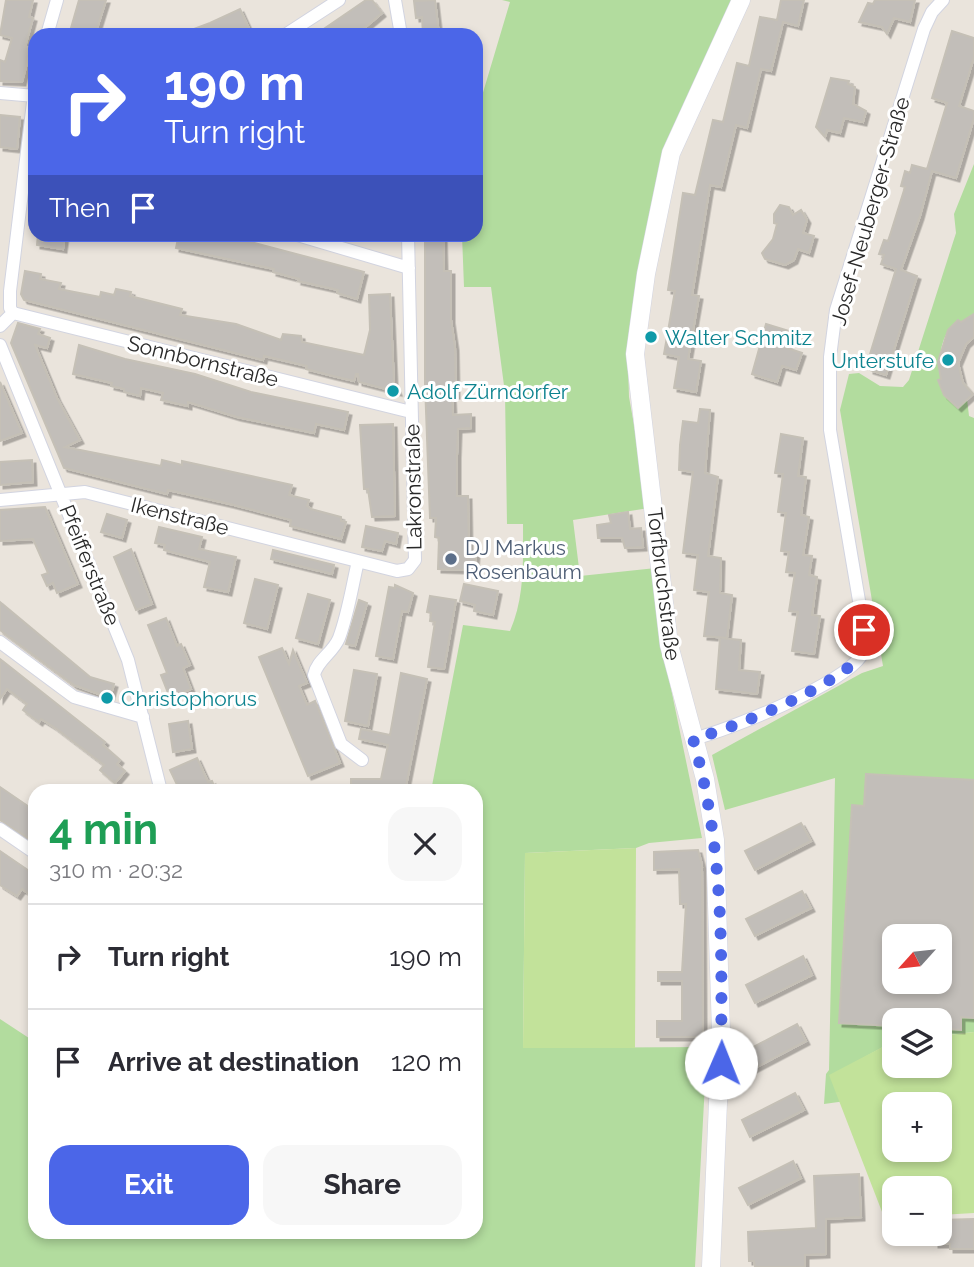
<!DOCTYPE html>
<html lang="en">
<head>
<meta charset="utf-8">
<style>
  body { margin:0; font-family:Raleway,sans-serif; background:#f7f7f7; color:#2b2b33; height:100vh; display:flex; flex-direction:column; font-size:26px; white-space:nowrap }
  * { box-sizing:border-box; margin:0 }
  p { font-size:23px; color:#7c7c81 }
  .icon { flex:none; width:38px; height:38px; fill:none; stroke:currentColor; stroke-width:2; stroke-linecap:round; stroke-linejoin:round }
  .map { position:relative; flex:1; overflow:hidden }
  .panel { position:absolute; left:28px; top:784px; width:455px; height:455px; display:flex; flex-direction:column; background:#fff; border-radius:21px; box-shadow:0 4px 10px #0003 }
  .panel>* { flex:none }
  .guide { position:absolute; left:28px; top:28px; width:455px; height:214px; border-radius:21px; box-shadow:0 4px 10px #0003; background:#4b66e8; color:#fff; overflow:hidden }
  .needle { width:46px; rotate:243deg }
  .controls { position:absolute; left:882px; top:924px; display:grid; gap:14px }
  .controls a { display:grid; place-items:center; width:70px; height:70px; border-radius:14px; background:#fff; box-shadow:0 4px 10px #0003; font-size:35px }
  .pin { position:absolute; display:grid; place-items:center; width:60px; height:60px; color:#fff; margin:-30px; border:4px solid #fff; border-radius:50%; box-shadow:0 2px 7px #0007 }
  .me { position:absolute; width:77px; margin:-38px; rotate:1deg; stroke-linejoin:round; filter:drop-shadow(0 0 5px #0008) }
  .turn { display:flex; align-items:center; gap:24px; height:147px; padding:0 21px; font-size:32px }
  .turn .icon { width:91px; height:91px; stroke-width:2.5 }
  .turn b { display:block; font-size:49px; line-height:60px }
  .then { display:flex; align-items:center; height:66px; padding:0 21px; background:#0003; gap:14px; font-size:26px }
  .round { display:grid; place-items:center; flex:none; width:74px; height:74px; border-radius:21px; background:#f7f7f7 }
  .headline { display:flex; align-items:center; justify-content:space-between; height:119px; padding:0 21px }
  h1 { font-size:42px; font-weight:700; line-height:52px; color:#1e9e55 }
  .cta { display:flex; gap:14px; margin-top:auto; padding:14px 21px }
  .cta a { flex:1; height:80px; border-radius:21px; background:#4b66e8; color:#fff; font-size:28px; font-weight:700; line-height:80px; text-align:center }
  .cta a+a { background:#f7f7f7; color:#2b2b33 }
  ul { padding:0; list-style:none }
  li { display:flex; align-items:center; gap:21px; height:105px; padding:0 21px; border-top:2px solid #e1e1e2 }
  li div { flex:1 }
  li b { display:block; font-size:26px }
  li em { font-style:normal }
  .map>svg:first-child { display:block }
</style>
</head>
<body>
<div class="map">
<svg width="974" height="1267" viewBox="0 0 974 1267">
  <defs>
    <filter id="shadow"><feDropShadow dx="3.5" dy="3.5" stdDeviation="0" flood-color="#0004"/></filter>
  </defs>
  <rect width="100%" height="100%" fill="#eae4dc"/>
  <path fill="#b2dc9e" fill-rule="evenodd" d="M502 0H732L665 144 631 320 628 366 629 397 649 508 573 520 580 576 656 568 663 650 702 838 649 843 636 848 525 853 523 1048 707 1047 695 1267H0V1019L35 1042V1232H476V791H431L463 625 510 631C525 597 523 560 523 524H507L505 393 491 287H464L462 235 476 234V116L510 2Z
    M974 164V314L961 322 958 320C940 334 938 358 941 379L938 381 944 395 959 407 967 399 969 416 974 418V1032L940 1036V1020H894V1041L850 1065 894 1066 853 1100 824 1104 826 1074 829 1070 835 778 725 810 712 755 862 673 883 666 840 410 849 374 859 373 880 386 903 387 909 380 956 233 954 214ZM894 936H940V982H894Z"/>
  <path fill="#c2e29a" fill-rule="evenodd" d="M636 848 635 1048H523L525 853Z
    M974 1032V1213L940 1215V1188H894V1216L884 1217 829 1075 894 1041V1066H940V1036ZM894 1104H940V1150H894Z"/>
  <path fill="#c2beb9" stroke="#c5c0b6" stroke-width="2" fill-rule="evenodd" filter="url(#shadow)" d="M6 0H33L29 17 33 18 25 47 31 48 22 82 0 81V60L5 62 12 38 0 35Z
    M79 0H106L95 35H69Z
    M366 0H372L382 13 356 35H315Z
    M435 0 439 35H423L422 17 416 18 414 1Z
    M781 0H804L798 26 783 22 771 71 761 69 747 128 736 125 721 187 710 185 692 295 699 296 688 359 701 361 696 392 674 388 679 357 664 354 675 291 668 290 683 193 695 195 713 120 723 122 737 63 749 66 760 17 777 20Z
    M875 0H915L910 22 894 18 887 34 882 27 859 22 868 3 873 4Z
    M240 9 252 35H178L210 23Z
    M952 31 974 38V57L959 106 974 111V118L956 178 932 171 920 216 901 270 917 276 886 375 870 370 871 365 867 364 896 269 881 264 884 255 879 254 884 240 888 241 891 232 905 187 901 186 905 171 910 173 912 165 927 169 947 103 932 98Z
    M831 78 849 81 848 84 855 87 853 104 866 111 863 122 844 118 840 133 827 130 825 137 816 127Z
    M0 115 20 117 17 149 0 147Z
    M780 205 789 207 793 215 801 210 807 220 803 233 814 236 809 253 798 249 794 260 785 265 765 259 762 253 773 239 777 224 774 223V214Z
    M38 234H65L63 249 37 245Z
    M179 234H221L364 272 357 299 337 293 338 290 298 281 299 279 273 272 274 269 176 248Z
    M425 234H443L444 271H451V320L455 347 456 395H452L453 415 471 414V428L458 429 457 455V496H468L469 553H476L475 564H469L468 570 438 569 439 538 435 537 436 518H430L425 384Z
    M25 271 41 274 40 279 61 283 59 289 100 297 101 292 114 295 116 289 131 292 130 296 182 309 180 315 236 324 281 340 283 334 301 336 302 342 364 355 370 330 369 295 390 294 394 384 398 392 359 382 358 374H356L354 381 333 376 306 369 307 366 264 356 263 360 24 300 21 294Z
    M974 314V337L966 344 958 363 963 383 973 394 958 408 944 395 938 380 941 379 938 362 948 330 958 320 961 322Z
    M18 323 40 329 38 334 50 338 47 348 35 345 57 398 80 440 65 447 161 466 162 460 182 465V461L292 485 289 495 309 500 307 506 311 509 341 517V521L346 522 341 539 290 526 291 520 230 504 168 490 167 494 64 468 11 343Z
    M766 324 792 332 787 348 802 353 796 370 782 366 777 382 752 374Z
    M79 345 125 359 195 374 251 392 348 412 344 430 316 424 314 433 237 417 188 402V406L161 400 163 393 141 388 140 396 124 392V389L111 386 112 383 73 374Z
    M0 382 22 433 0 441Z
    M700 409 710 410 705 473 718 477 708 556 721 558 720 593 732 595 727 638 704 636 709 592 694 590 698 555 683 553 693 472 679 470 680 445 683 421 698 423Z
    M393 424 395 516 372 517 368 489H364L360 425Z
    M781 434 803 438 798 476 806 477 801 515 809 517 803 555 812 556 809 575 817 577 812 615 820 616 814 654 792 651 798 612 789 611 795 573 786 572 789 552 781 551 786 513 778 512 783 474 775 473Z
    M32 460 33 482 0 485V462Z
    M45 507 78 584 57 593 53 583 47 586 42 575 48 573 33 539 0 541V510Z
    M628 512 630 529 641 528 643 547 625 548 622 538H598L597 525 611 523 609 515Z
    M107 514 127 520 122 538 101 532Z
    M366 526 398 533 396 544 385 541 382 551 362 547Z
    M159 527 202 537 199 549 236 557 228 592 204 587 210 562 164 550 165 545 155 543Z
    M131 549 152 604 136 610 114 557Z
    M273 550 334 565 332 574 271 559Z
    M255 579 278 585 267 629 244 623Z
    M464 584 498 591 493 615 474 611 475 605 460 601Z
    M395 585 413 593 408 612 402 611 393 659 376 656 389 587 395 588Z
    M308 594 330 600 318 644 296 638Z
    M430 596 456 600 444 669 428 667 435 622 430 621 431 613 427 612Z
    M359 600 367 603 355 646 346 644Z
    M0 602 90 677 114 684 110 698 74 685 0 630Z
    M166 618 177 646 181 644 190 665 183 668 191 689 170 698 161 675 167 673 148 625Z
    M720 638 741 640 739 670 760 672 757 694 716 689Z
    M282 648 289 664 293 650 307 683 299 686 307 705 315 701 340 763 308 776 259 657Z
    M0 659 105 742 103 745 120 760 117 764 125 771 115 783 100 770 104 765 54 727 41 719 39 722 23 710 27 704 7 689 0 699Z
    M354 670 377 674 368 726 345 721Z
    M401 673 427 679 405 791 351 790V779H381L388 745 359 739 361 729 390 735Z
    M188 721 192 749 173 752 169 724Z
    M197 758 208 782 212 781 216 791H180L170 770Z
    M866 774 974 780V1018L961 1017V1030L940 1028V1020H894V1026L839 1023 852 805 864 806ZM894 936H940V982H894Z
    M0 787 35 811V842L0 820Z
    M801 823 811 841 755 870 745 851Z
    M698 850 702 865 703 1037H657V1021H682V981H658V972H682L686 904H680L679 869 654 870V852Z
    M0 851 35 875V898L22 889 17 896 0 885Z
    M802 891 811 908 755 936 746 919Z
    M803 956 812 975 755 1003 746 985Z
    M797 1024 806 1041 753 1069 744 1052Z
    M795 1093 804 1110 750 1137 742 1120Z
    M793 1161 801 1178 748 1205 739 1188Z
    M859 1174 861 1217 826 1219V1254L805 1255V1267H755L754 1261H749L748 1232 816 1228 814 1176Z
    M974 1219V1249H950V1244H935V1234H940V1220Z"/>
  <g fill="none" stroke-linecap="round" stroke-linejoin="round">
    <g stroke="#d2d4e0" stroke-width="14">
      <path id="street" d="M395 0 401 35
        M47 35 57 0
        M285 35 339 0
        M0 93 35 96
        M294 234 409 268
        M13 313 411 412
        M13 313 10 308V291L35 86
        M0 326 13 313
        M0 345 128 660 161 791
        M0 500 85 492 397 571 408 569 415 560 408 234
        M358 561C352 587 348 614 339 638 333 653 317 660 314 675L341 744 362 760
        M0 642 74 697 143 717
        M693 739C729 730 841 685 861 656 867 648 865 639 864 630L830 430V357L836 310 924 29 932 12 943 0
        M0 829 35 853"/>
    </g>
    <g stroke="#d2d4e0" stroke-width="19">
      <path id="secondary" d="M711 1267 721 1032 715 840 705 779 669 645 635 354 646 274 671 153 741 0"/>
    </g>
    <use href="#street" stroke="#fff" stroke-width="12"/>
    <use href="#secondary" stroke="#fff" stroke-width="18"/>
  </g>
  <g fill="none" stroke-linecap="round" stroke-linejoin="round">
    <path stroke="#4b66e8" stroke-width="12" stroke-dasharray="0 21.6" d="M721 1063C722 952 724 846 693 739 732 729 844 684 864 651V630"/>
  </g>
  <g fill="#0f9aa8" stroke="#fff" stroke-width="2.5">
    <circle cx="651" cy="337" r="7"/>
    <circle cx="948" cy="360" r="7"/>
    <circle cx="393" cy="391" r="7"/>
    <circle cx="107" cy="698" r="7"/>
  </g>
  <circle fill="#5c6f8a" stroke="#fff" stroke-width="2.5" cx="451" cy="559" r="7"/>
  <g text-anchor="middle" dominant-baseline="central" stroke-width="6" stroke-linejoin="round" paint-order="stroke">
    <g font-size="21" fill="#292929" stroke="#fff">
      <text transform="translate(870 211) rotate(-74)">Josef-Neuberger-Straße</text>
      <text transform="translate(203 361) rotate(14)">Sonnbornstraße</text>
      <text transform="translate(413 487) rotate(-91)">Lakronstraße</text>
      <text transform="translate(180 516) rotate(14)">Ikenstraße</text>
      <text transform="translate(90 565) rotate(68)">Pfeifferstraße</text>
      <text transform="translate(664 584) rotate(83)">Torfbruchstraße</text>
    </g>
    <g font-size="21" fill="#0d838f" stroke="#fff" text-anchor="start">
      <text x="665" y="337">Walter Schmitz</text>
      <text x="934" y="360" text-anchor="end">Unterstufe</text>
      <text x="407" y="391">Adolf Zürndorfer</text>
      <text x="121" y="698">Christophorus</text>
    </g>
    <g font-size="21" fill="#4e5e75" stroke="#fff" text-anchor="start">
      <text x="465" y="547">DJ Markus<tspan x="465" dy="24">Rosenbaum</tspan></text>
    </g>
  </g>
</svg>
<div class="controls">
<a><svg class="needle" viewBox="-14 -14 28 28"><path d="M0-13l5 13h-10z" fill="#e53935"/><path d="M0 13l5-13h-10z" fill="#7c7c81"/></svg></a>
<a><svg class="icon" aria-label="layers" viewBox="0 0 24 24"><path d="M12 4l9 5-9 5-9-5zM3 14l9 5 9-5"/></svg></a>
<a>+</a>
<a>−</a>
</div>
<div class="pin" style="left:864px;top:630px;background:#d93025"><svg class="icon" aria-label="arrive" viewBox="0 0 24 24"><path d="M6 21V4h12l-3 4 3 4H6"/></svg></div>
<svg class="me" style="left:721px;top:1063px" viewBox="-20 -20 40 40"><circle r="19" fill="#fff"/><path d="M0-13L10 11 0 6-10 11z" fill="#4b66e8"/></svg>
<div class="guide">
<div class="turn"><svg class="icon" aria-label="right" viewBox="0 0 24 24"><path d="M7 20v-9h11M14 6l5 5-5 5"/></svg><div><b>190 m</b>Turn right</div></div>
<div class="then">Then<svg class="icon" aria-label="arrive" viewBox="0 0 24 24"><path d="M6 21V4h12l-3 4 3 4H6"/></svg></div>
</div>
<section class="panel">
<div class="headline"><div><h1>4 min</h1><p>310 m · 20:32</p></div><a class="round"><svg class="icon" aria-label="close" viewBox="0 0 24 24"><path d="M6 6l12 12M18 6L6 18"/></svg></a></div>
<ul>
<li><svg class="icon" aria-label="right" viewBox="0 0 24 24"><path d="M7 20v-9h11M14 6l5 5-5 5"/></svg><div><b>Turn right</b></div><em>190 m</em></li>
<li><svg class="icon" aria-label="arrive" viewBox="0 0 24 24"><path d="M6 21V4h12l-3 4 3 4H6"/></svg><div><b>Arrive at destination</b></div><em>120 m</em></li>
</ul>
<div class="cta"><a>Exit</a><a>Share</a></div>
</section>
</div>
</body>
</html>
